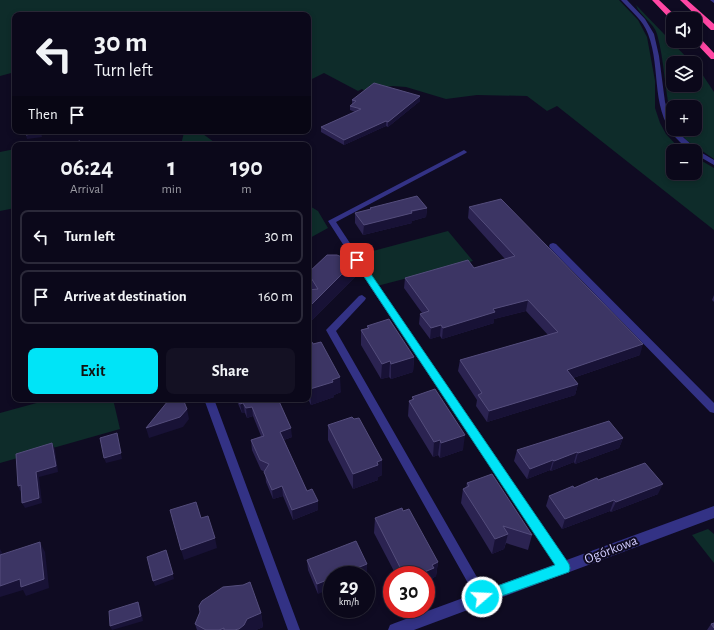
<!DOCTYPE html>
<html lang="en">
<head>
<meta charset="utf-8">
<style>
  body { margin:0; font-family:"Alegreya Sans",sans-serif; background:#141123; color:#f1f3f6; height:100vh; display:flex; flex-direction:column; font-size:15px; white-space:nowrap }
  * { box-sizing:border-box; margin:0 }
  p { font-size:13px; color:#9a9aa2 }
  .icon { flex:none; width:22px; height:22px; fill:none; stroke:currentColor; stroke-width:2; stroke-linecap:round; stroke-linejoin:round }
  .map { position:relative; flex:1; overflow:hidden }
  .drawer { position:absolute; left:12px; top:142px; width:299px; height:260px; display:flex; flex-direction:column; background:#0b081a; border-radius:8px; box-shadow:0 2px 6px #0003,0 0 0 1px #2b2939 }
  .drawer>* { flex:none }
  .hud { position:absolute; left:12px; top:12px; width:299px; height:122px; border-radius:8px; box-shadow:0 2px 6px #0003,0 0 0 1px #2b2939; background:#0b081a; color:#f1f3f6; overflow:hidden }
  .fabs { position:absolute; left:666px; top:12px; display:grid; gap:8px }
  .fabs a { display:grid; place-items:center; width:36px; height:36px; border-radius:8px; background:#0b081a; box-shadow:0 2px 6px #0003,0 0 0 1px #2b2939; font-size:20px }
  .speed { position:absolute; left:323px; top:566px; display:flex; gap:8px; font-size:20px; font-weight:700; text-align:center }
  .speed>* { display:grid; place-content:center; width:52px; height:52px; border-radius:50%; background:#0b081a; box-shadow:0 2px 6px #0003,0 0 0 1px #2b2939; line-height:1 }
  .speed small { font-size:10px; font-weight:400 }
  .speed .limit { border:6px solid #d22; background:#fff; color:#111 }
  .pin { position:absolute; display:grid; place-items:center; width:34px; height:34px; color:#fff; margin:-17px; border-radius:8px; box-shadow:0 2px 6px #0006 }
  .me { position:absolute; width:44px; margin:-22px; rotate:71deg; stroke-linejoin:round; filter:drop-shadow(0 0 3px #0008) }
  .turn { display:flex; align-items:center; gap:14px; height:84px; padding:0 16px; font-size:18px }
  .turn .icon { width:52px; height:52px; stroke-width:2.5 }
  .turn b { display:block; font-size:28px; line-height:34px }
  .then { display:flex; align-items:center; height:38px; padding:0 16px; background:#0003; gap:8px; font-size:15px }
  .eta { display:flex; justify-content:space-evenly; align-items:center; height:68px; text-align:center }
  .eta b { font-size:24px; font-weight:600; line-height:28px }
  .button { display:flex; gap:8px; margin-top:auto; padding:8px 16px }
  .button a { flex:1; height:46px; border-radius:8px; background:#00e4f7; color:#111; font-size:16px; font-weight:600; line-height:46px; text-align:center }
  .button a+a { background:#141123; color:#f1f3f6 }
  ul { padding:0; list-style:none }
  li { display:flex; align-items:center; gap:12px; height:54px; margin:0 8px 6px; padding:0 8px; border:2px solid #2b2939; border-radius:8px }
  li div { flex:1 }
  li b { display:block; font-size:15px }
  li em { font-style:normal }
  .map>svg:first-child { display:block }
</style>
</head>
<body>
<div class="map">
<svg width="714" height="630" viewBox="0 0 714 630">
  <rect width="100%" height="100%" fill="#0f0b22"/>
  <path fill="#0e2c2a" d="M0 0H619L638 20 647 37 655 81V108L660 123 666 134 679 148 685 151H673V173H695V157L714 168V230L557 106 547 111 527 96 477 95 446 99 406 87 392 86 382 88 368 93 362 89 358 91 324 73 308 81V15H15V72L0 76Z
    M636 5 692 63H673V85H695V74H702L714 92V159L686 140 678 129H695V107H673L672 119C664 91 665 62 657 34 654 23 639 15 636 5Z
    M169 131H209L203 134 218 145H181L184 132Z
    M15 149V208L0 211V152Z
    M308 205 318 211 328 228 308 239Z
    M448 231 473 261 377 286 358 255Z
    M51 399H113L120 429 0 463V413Z
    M708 529 714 534V563L692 535Z"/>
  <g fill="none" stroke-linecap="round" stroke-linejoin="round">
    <path fill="#333285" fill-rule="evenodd" d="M621 0H627L645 19 654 34 659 56 665 102 673 129H676L684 138 699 151V153L695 154V151C689 151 684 146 680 142 649 113 662 70 648 34 643 20 631 11 621 0Z
      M710 0H714V3Z
      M464 150 467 152 466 153 336 222 377 284 568 564 570 568 568 572 564 574 560 572 371 288 328 221Z
      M553 243 556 244 714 403V413L710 412 550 248 549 246 550 244Z
      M362 295 366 298 365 300 336 331 486 593 488 597 486 601 482 603 478 601 326 330 359 296Z
      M204 399H214L300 630H288Z"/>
    <path fill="#333285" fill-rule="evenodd" d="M697 150 714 160V165L695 154 694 151Z
      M714 506V518L414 630H388L390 625 395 623Z"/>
    <path fill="#ff47a4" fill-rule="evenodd" d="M652 0H659L679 19H673L672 21Z
      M680 0H687L714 24V30H711Z
      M695 36H698L714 53V59H711L694 41Z"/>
  </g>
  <path fill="#2b2351" d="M420 96V101L388 127 386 126 344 145 321 132V127L355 112 350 110V106L352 104V100Z
    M469 207 640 355 573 378 578 384 575 395 487 422 476 406 477 400 458 371 460 360 548 335 526 311 494 319V323L442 339 440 336 430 339 419 324 420 314 422 313 404 288 405 278 474 268 505 259 468 218Z
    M370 208H427L426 217 412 221V223L363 235 355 223V213L370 210Z
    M308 273 355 277 308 324V290H310L309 288Z
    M714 295V302L712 300Z
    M367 326 414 357 413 372 391 379 389 377 381 379 361 345V330L367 328Z
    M308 343 341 392 334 395V397L311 405 308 399Z
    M412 397 463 450 440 458 438 455 433 457 408 416 409 401 412 400Z
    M236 399H278L292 437 284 440 307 491 318 501V510L293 520 283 496 273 499 266 482 265 472 261 470 252 450 251 440 261 436 253 416 247 418 245 413H242Z
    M328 425 382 475 378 477V480L353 489 328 440Z
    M623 438 619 448 575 464 574 462 551 471 550 470 527 479 514 461 517 450Z
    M598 480 658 494 611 512 610 511 562 529 546 506 549 496Z
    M467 483 532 535 528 550 506 543 504 549 492 554 461 503 463 489 466 488Z
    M403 511 438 562 436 576 433 578 432 582 426 585V575H396L374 533 375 518Z
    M307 560 367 574 364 575H332L318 594 308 570Z
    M200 612 261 613 263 627 256 630H197L195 624Z
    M714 623V630H707L711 624Z"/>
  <path fill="#181236" d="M420 96V101L388 127V122Z
    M386 121V126L344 145V140Z
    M41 131 42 137 27 139 26 135Z
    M427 208 426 217 412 221V223L363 235 364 225Z
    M354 262 355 277 308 324V308Z
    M528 300 526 311 494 319V323L442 339 443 328 493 309Z
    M441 325 440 336 430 339 431 328Z
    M643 344 640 355 564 381 567 370Z
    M414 357 413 372 391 379V364Z
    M390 361 389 377 381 379 382 364Z
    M340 377 341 392 334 395V397L311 405 310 389 332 380Z
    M578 384 575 395 487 422 489 411Z
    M243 403 245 413H242L240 404Z
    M252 407 253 416 247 418 246 408Z
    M187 409 189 419 183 427 149 438 146 428Z
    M291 428 292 437 281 441 280 432Z
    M117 433 118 439 122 459 106 463 104 458Z
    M465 435 463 450 440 458 441 443Z
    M623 438 619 448 575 464 578 453Z
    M440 440 438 455 433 457 434 442Z
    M52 443 55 449 58 472 39 477 42 503 25 508 22 503 36 472Z
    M577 452 574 462 551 471 554 461Z
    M382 460V475L378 477V480L353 489V474L377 462Z
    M553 460 550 470 527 479 530 469Z
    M663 484 658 494 611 512 616 502Z
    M21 485 23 490 20 491 18 486Z
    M282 486 283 496 273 499 272 490Z
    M614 500 610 511 562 529 565 519Z
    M318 501V510L293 520 292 510Z
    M508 534 504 549 492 554 495 539Z
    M215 538 217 548 184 560 181 550Z
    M40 542 45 552 49 588 26 596 23 590 0 597V586Z
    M0 549 5 558 0 556Z
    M168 555 174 579 155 586 153 581Z
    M438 562 436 576 433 578 432 582 426 585V575H417L432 565Z
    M367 564V574L364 575H340Z
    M332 578V588L318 594 317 584Z
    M138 602 140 606 143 621 112 630 110 626Z
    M261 613 263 627 256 630H234L247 619Z"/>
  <path fill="#3c3564" stroke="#544d7c" d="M374 83 420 96 388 122 386 121 344 140 321 127 361 109 350 106 356 101 352 100Z
    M25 131H40V132L26 135Z
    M80 141 82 145H62Z
    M417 196 427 208 411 211 412 213 364 225 355 213 371 209 370 208Z
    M501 199 643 344 567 370 578 384 489 411 478 395 482 393 460 360 558 332 528 300 493 309 495 312 443 328 441 325 431 328 420 314 429 311 405 278 468 260 474 268 515 256 469 207Z
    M327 255H337L354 262 308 308V290L318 289 308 273Z
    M389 319 414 357 391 364 390 361 382 364 361 330 369 328 367 326Z
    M312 342 313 344 321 342 340 377 332 380 333 382 310 389 308 386V343Z
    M435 389 465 435 441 443 440 440 434 442 409 401 414 399 412 397Z
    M168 399H183L187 409 180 417 146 428 168 401Z
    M238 399H278L291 428 280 432 307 491 312 489 318 501 292 510 282 486 272 490 264 472 269 464 260 460 251 440 264 436 252 407 246 408 243 403 240 404Z
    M352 417 354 419 359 418 382 460 377 462 378 465 353 474 328 425Z
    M609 421 623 438 578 453 577 452 554 461 553 460 530 469 517 450Z
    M117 433 121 453 104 458 100 438Z
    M52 443 56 466 36 472 39 498 22 503 21 485 18 486 16 454Z
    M645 463 663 484 616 502 614 500 565 519 549 496 573 486 574 488 597 478 598 480Z
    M492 474 532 535 503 526 508 534 495 539 463 489 469 486 467 483Z
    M196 502 201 518 208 516 215 538 181 550 170 510Z
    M402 508 403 511 409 509 438 562 432 565 434 568 417 575H404L375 518Z
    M356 541 367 564 340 575H332V578L317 584 307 560Z
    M40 542 44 579 21 587 20 579 0 586V555Z
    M166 550 173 574 153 581 147 557Z
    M250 582 261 613 247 619 244 625 239 629 234 630H224V628L219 630H206L195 624 200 612 199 606 202 601 223 587 243 585Z
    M138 602 141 616 110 626 109 611Z
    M714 623V628L711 624Z"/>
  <path fill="#00e4f7" stroke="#0094a1" d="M354 258H360L569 564 570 568 569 572 482 603 478 601 476 597 478 593 555 565 353 260Z"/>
  <g text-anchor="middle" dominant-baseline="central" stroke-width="4" stroke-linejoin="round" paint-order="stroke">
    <g font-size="14" fill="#d1ccff" stroke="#0f0b22">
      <text transform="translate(611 550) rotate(-21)">Ogórkowa</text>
    </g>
  </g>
</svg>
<div class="fabs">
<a><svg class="icon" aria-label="sound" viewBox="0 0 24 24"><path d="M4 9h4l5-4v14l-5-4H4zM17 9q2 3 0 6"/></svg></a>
<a><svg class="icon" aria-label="layers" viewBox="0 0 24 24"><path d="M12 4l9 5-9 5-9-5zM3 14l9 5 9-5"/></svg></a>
<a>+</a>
<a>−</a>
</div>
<div class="speed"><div>29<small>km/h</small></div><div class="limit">30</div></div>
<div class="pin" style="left:357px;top:260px;background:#d93025"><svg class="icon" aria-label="arrive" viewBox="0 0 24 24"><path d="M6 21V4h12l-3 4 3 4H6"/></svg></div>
<svg class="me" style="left:482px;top:597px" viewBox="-20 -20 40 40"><circle r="17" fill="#00e4f7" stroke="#fff" stroke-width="3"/><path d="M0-11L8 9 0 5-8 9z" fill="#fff"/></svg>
<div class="hud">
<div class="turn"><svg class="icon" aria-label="left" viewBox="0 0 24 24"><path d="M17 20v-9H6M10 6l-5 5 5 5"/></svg><div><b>30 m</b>Turn left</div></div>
<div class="then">Then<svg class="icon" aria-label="arrive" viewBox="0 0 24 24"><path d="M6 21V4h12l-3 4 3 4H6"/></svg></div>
</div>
<section class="drawer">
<div class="eta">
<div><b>06:24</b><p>Arrival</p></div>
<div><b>1</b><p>min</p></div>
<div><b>190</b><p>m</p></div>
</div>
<ul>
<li><svg class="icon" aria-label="left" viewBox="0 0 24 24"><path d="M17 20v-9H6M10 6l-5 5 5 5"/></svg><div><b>Turn left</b></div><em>30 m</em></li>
<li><svg class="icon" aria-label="arrive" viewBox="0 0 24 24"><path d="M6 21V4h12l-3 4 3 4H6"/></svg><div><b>Arrive at destination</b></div><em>160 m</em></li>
</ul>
<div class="button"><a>Exit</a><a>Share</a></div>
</section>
</div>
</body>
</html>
